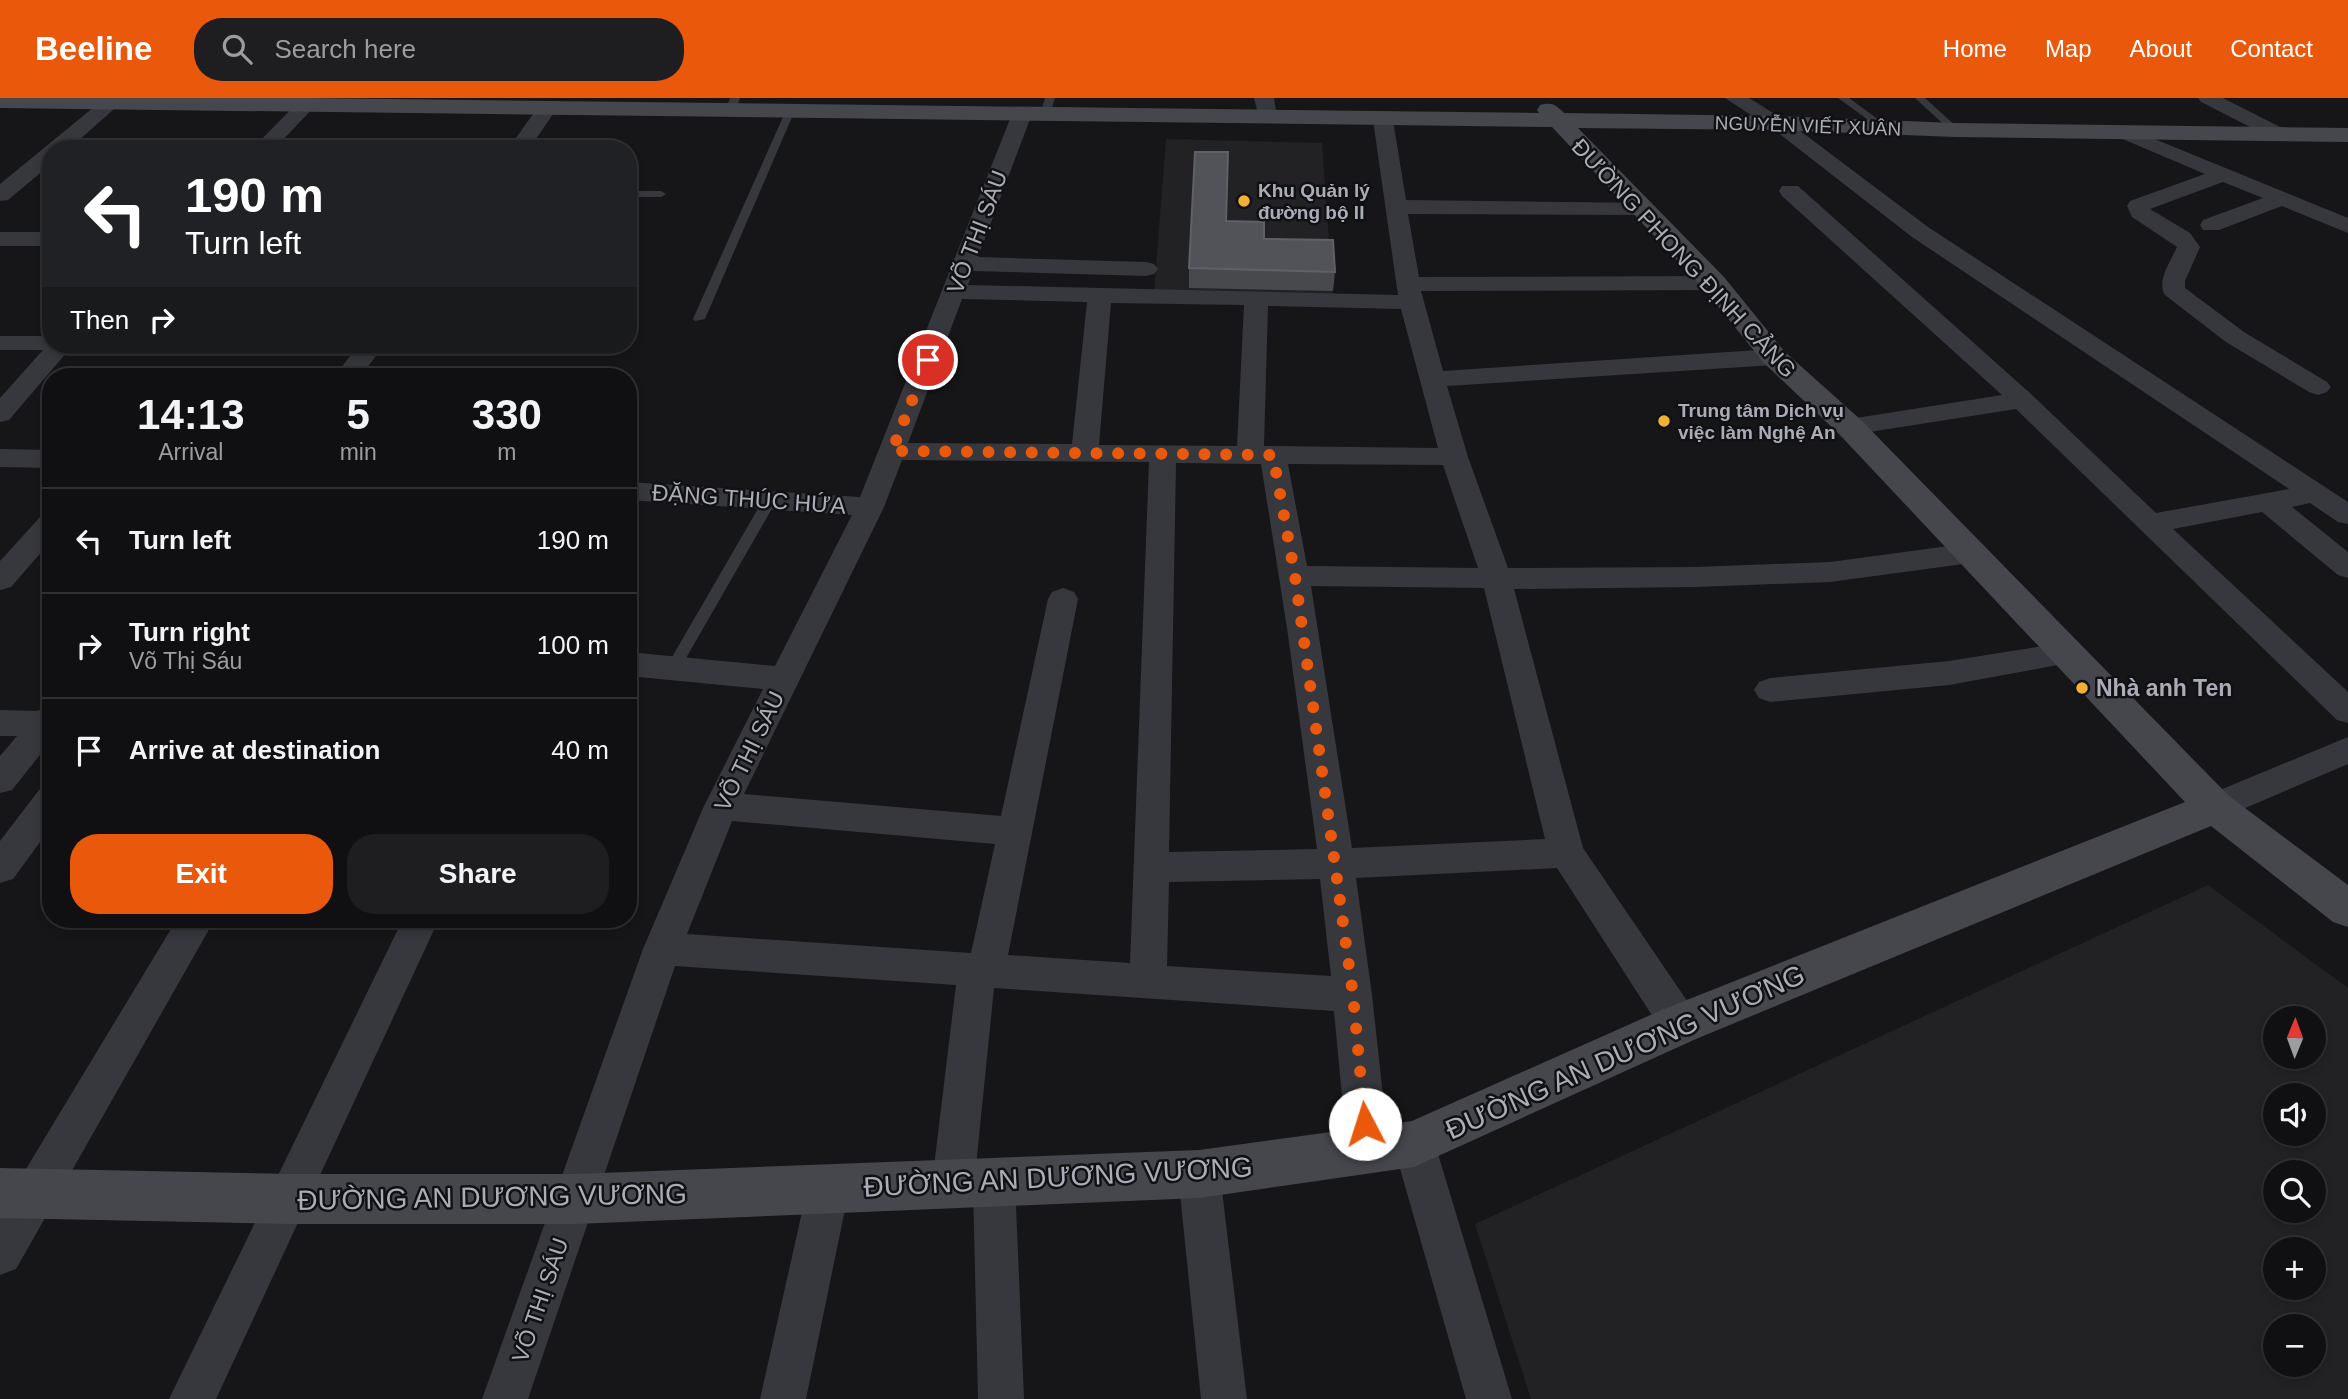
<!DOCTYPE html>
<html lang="en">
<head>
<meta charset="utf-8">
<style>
  body { margin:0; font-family:Helvetica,sans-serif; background:#1e1e20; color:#f1f3f6; height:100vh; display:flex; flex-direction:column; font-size:26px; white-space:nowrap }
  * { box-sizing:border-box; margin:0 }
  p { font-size:23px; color:#9c9d9f }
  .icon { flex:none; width:38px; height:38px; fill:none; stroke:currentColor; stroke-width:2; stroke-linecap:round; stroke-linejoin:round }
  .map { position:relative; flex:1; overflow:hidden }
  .side { position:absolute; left:42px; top:270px; width:595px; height:560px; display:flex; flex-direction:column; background:#101012; border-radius:28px; box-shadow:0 4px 10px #0003,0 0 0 2px #303032 }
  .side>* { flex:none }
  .top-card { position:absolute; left:42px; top:42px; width:595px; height:214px; border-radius:28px; box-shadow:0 4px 10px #0003,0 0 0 2px #303032; background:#202124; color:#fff; overflow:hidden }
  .needle { width:46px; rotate:1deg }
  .tools { position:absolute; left:2263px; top:908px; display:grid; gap:14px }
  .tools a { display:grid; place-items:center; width:63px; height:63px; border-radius:50%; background:#101012; box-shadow:0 4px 10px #0003,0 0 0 2px #303032; font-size:35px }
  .pin { position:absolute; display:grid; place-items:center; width:60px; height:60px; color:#fff; margin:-30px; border:4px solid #fff; border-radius:50%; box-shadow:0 2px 7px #0007 }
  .me { position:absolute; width:77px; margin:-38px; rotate:355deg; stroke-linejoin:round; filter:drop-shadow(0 0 5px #0008) }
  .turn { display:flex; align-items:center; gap:24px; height:147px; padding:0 28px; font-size:32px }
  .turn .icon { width:91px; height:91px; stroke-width:2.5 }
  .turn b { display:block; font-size:49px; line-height:60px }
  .then { display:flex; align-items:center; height:66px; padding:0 28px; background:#0003; gap:14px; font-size:26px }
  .eta { display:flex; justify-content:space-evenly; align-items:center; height:119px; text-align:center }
  .eta b { font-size:42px; font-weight:600; line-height:49px }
  .button { display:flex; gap:14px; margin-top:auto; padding:14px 28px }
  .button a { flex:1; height:80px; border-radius:28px; background:#ea580c; color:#fff; font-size:28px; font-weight:600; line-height:80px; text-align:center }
  .button a+a { background:#1e1e20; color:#f1f3f6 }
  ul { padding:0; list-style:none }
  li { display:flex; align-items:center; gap:21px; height:105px; padding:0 28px; border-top:2px solid #303032 }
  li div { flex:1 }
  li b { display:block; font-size:26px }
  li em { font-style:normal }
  header { display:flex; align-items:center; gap:42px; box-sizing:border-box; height:98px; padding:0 35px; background:#ea580c; color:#fff }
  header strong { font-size:33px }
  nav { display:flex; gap:38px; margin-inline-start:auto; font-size:24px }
  .search { width:490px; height:63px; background:#1e1e20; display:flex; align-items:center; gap:18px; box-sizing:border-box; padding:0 24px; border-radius:28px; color:#9c9d9f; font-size:26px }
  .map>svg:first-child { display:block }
</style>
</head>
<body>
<header>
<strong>Beeline</strong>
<div class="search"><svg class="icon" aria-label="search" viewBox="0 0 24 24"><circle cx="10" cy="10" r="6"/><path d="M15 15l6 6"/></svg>Search here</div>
<nav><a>Home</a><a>Map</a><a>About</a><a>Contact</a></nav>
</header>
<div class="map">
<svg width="2348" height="1301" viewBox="0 0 2348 1301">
  <rect width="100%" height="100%" fill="#161618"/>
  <path fill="#222225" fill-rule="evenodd" d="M1166 41 1322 45 1333 199 1154 195Z
    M2208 787 2348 890V1301H1531L1475 1126ZM2275 920H2314V959H2275ZM2275 998H2314V1036H2275ZM2275 1074H2314V1113H2275ZM2275 1152H2314V1190H2275ZM2275 1228H2314V1267H2275Z"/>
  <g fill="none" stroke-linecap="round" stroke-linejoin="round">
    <path fill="#37383d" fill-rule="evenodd" d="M730 0H740L736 11 731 14 726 11Z
      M1045 0H1055L1050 16 1045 19 1040 16Z
      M1838 0H1849L1890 30 1882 32Z
      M1915 0H1925L1958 30V34H1952Z
      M787 10 795 12 705 221 695 223 693 221Z
      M628 93H661L666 96 661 99H628Z
      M770 398 777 402 678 574H668L666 570 668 566 763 402Z"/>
    <path fill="#37383d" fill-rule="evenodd" d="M105 0H121L123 3 69 51H51V66L8 102 0 103V86Z
      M1254 0H1274L1277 20 1274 24H1260Z
      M1725 0H1749L1791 26 1928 129 2348 404V426L2338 424 2310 405 2292 409 2348 454V480L2338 477 2262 414 2173 431 2348 594V625L2337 622 2016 311 1850 337 1841 335 1837 329 1841 323 1850 321 2002 297 1782 98 1779 93 1782 88H1798L2031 296 2156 415 2289 391 1912 139 1777 34Z
      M2198 0H2223L2284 31 2287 35 2284 39H2270L2201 4Z
      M301 1H315L318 5 274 51H252Z
      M548 3 555 5 558 9 529 51H508L541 5Z
      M1022 10 1029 12 1032 16 978 159 1146 164 1154 166 1158 171 1154 176 1146 178 973 173 968 187 1398 197 1373 22 1376 18H1390L1393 22 1406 102 1648 105 1651 110 1648 115 1640 117 1408 116 1419 179 1714 178 1722 180 1726 185 1722 190 1714 192 1421 193 1443 273 1774 251 1783 254 1787 259 1783 264 1774 267 1447 288 1468 359 1508 470 1696 469 1830 464 1971 445 1981 448 1986 455 1981 462 1971 465 1830 484 1696 489 1514 491 1583 750 1694 913 1700 926 1694 939 1680 944 1666 939 1557 770 1356 780 1372 897 1389 1052 1383 1066 1368 1072 1353 1066 1347 1052 1334 913 994 890 975 1078 979 1068 994 1062 1009 1068 1015 1083 1024 1301H978L973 1088 968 1100 953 1106 938 1100 932 1085 956 887 675 868 528 1301H482L643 851 704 708 763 591 628 578V554L775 568 852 417 628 402V384L860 399 1012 16 1015 12ZM962 201 1087 204 1072 346 908 345ZM1111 205 1244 207 1237 348 1099 347ZM1268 208 1401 211 1438 350 1264 348ZM902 362 1149 364 1130 865 1008 857 1078 501 1074 494 1063 490 1052 494 1048 501 1001 718 744 696 884 409ZM1176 365 1261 366 1287 530 1317 751 1169 754ZM1288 366 1443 367 1478 470 1307 468ZM1311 488 1484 490 1545 741 1352 750ZM732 723 995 746 971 855 687 836ZM1320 781 1331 878 1167 868 1169 784Z
      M2125 29 2348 120V135L2282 108 2219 132H2203L2200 127 2203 122 2263 100 2223 84 2150 111 2190 135 2200 149 2185 183V190L2244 234 2327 284 2331 289 2327 294 2318 297 2309 294 2226 244 2165 197C2156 183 2171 163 2177 149L2132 119 2127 108 2130 103 2205 76 2118 39 2115 35 2118 31Z
      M0 134H51V148H0Z
      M0 238H51V247H73L9 322 0 324V300L43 252H0Z
      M136 247H384L361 278H335L350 258 148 254 139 252Z
      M0 351 51 352V370L0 369Z
      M51 416V443L11 489 0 492V463L41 418Z
      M2069 544 2080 547 2085 555 2080 563 1949 587 1770 604 1759 600 1754 592 1759 584 1770 580 1949 563Z
      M51 607V643L12 692 0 695V658L17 638H0V612L37 613Z
      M2348 639V666L2215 723 2203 719 2198 709 2203 699Z
      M51 688V729L13 781 0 785V743L39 692Z
      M177 821H215L16 1171 0 1177V1114Z
      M403 821H439L216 1301H169Z
      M1414 1026 1429 1032 1435 1046 1512 1301H1466L1393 1046 1399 1032Z
      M1199 1055 1214 1061 1220 1076 1247 1301H1201L1178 1076 1184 1061Z
      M828 1071 843 1077 849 1092 806 1301H760L807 1092 813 1077Z"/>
    <path fill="#45474d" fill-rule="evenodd" d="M0 0H311L1539 15 1537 12 1540 7C1552 4 1556 7 1564 15L1776 18 1955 25 2348 30V44L1955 39 1776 32 1578 30 1724 179 1784 253 1861 322 2229 698 2348 787V829L2333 824 2211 728 1696 941 1414 1069 1199 1100 575 1126H289L0 1120V1070L289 1076H575L1199 1052 1412 1023 1664 911 2185 704 1839 336 1764 265 1704 191 1552 29 0 10Z"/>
  </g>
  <path fill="#47494d" d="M1226 123 1335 174 1333 193 1189 190V170Z"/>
  <path fill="#525359" stroke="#5f6168" stroke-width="2" d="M1195 54H1228L1226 123 1264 124V141L1333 142 1335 174 1189 170Z"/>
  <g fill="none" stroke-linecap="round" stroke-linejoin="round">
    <path stroke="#ea580c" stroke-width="12" stroke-dasharray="0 21.6" d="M928 262 892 353 1273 357 1295 478 1353 897 1365 1026"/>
  </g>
  <g fill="#f2b134" stroke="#111113" stroke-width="2.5">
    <circle cx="1244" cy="103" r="7"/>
    <circle cx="1664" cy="323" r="7"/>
    <circle cx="2082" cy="590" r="7"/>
  </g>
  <g text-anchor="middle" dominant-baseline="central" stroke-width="5" stroke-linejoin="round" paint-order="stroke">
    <g font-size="19" fill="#a8adb8" stroke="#111113">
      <text transform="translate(1808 28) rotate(2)">NGUYỄN VIẾT XUÂN</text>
    </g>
    <g font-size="19" font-weight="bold" fill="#a8adb8" stroke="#111113" text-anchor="start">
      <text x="1258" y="92">Khu Quản lý<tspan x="1258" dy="22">đường bộ II</tspan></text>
      <text x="1678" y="312">Trung tâm Dịch vụ<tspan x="1678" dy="22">việc làm Nghệ An</tspan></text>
    </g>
    <g font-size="23" fill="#a8adb8" stroke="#111113">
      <text transform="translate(977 134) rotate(-69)">VÕ THỊ SÁU</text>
      <text transform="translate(1684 160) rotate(47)">ĐƯỜNG PHONG ĐỊNH CẢNG</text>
      <text transform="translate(749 401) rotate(4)">ĐẶNG THÚC HỨA</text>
      <text transform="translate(749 653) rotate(-64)">VÕ THỊ SÁU</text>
      <text transform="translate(540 1202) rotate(-71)">VÕ THỊ SÁU</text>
    </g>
    <g font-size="23" font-weight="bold" fill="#a8adb8" stroke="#111113" text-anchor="start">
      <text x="2096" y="590">Nhà anh Ten</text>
    </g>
    <g font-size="28" fill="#a8adb8" stroke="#111113">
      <text transform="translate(1625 954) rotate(-24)">ĐƯỜNG AN DƯƠNG VƯƠNG</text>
      <text transform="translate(1058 1079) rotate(-3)">ĐƯỜNG AN DƯƠNG VƯƠNG</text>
      <text transform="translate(492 1099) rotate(-1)">ĐƯỜNG AN DƯƠNG VƯƠNG</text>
    </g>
  </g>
</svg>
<div class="tools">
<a><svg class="needle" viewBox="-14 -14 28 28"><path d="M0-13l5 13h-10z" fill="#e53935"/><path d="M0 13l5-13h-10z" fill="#9c9d9f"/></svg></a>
<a><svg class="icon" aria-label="sound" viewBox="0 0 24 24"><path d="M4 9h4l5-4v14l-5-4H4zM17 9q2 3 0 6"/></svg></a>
<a><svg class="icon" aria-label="search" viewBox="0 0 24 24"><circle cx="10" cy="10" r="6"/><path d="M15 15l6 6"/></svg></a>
<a>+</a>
<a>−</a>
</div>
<div class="pin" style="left:928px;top:262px;background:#d93025"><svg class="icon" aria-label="arrive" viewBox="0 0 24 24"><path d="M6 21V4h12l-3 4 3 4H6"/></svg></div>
<svg class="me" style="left:1365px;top:1026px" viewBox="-20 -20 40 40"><circle r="19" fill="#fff"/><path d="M0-13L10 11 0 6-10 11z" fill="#ea580c"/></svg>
<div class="top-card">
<div class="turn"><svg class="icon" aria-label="left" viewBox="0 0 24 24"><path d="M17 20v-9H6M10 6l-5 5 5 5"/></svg><div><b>190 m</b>Turn left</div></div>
<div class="then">Then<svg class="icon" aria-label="right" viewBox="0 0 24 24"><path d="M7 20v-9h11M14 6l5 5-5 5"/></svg></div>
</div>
<section class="side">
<div class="eta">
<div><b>14:13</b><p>Arrival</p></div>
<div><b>5</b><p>min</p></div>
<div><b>330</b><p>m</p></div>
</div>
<ul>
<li><svg class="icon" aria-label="left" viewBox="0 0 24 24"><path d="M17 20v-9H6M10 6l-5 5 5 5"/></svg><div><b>Turn left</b></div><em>190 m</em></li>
<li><svg class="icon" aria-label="right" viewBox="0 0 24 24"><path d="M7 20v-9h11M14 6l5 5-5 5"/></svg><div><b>Turn right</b><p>Võ Thị Sáu</p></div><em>100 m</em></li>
<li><svg class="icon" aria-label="arrive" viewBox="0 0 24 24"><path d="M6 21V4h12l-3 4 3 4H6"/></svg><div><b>Arrive at destination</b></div><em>40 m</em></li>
</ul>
<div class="button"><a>Exit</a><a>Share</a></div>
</section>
</div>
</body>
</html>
